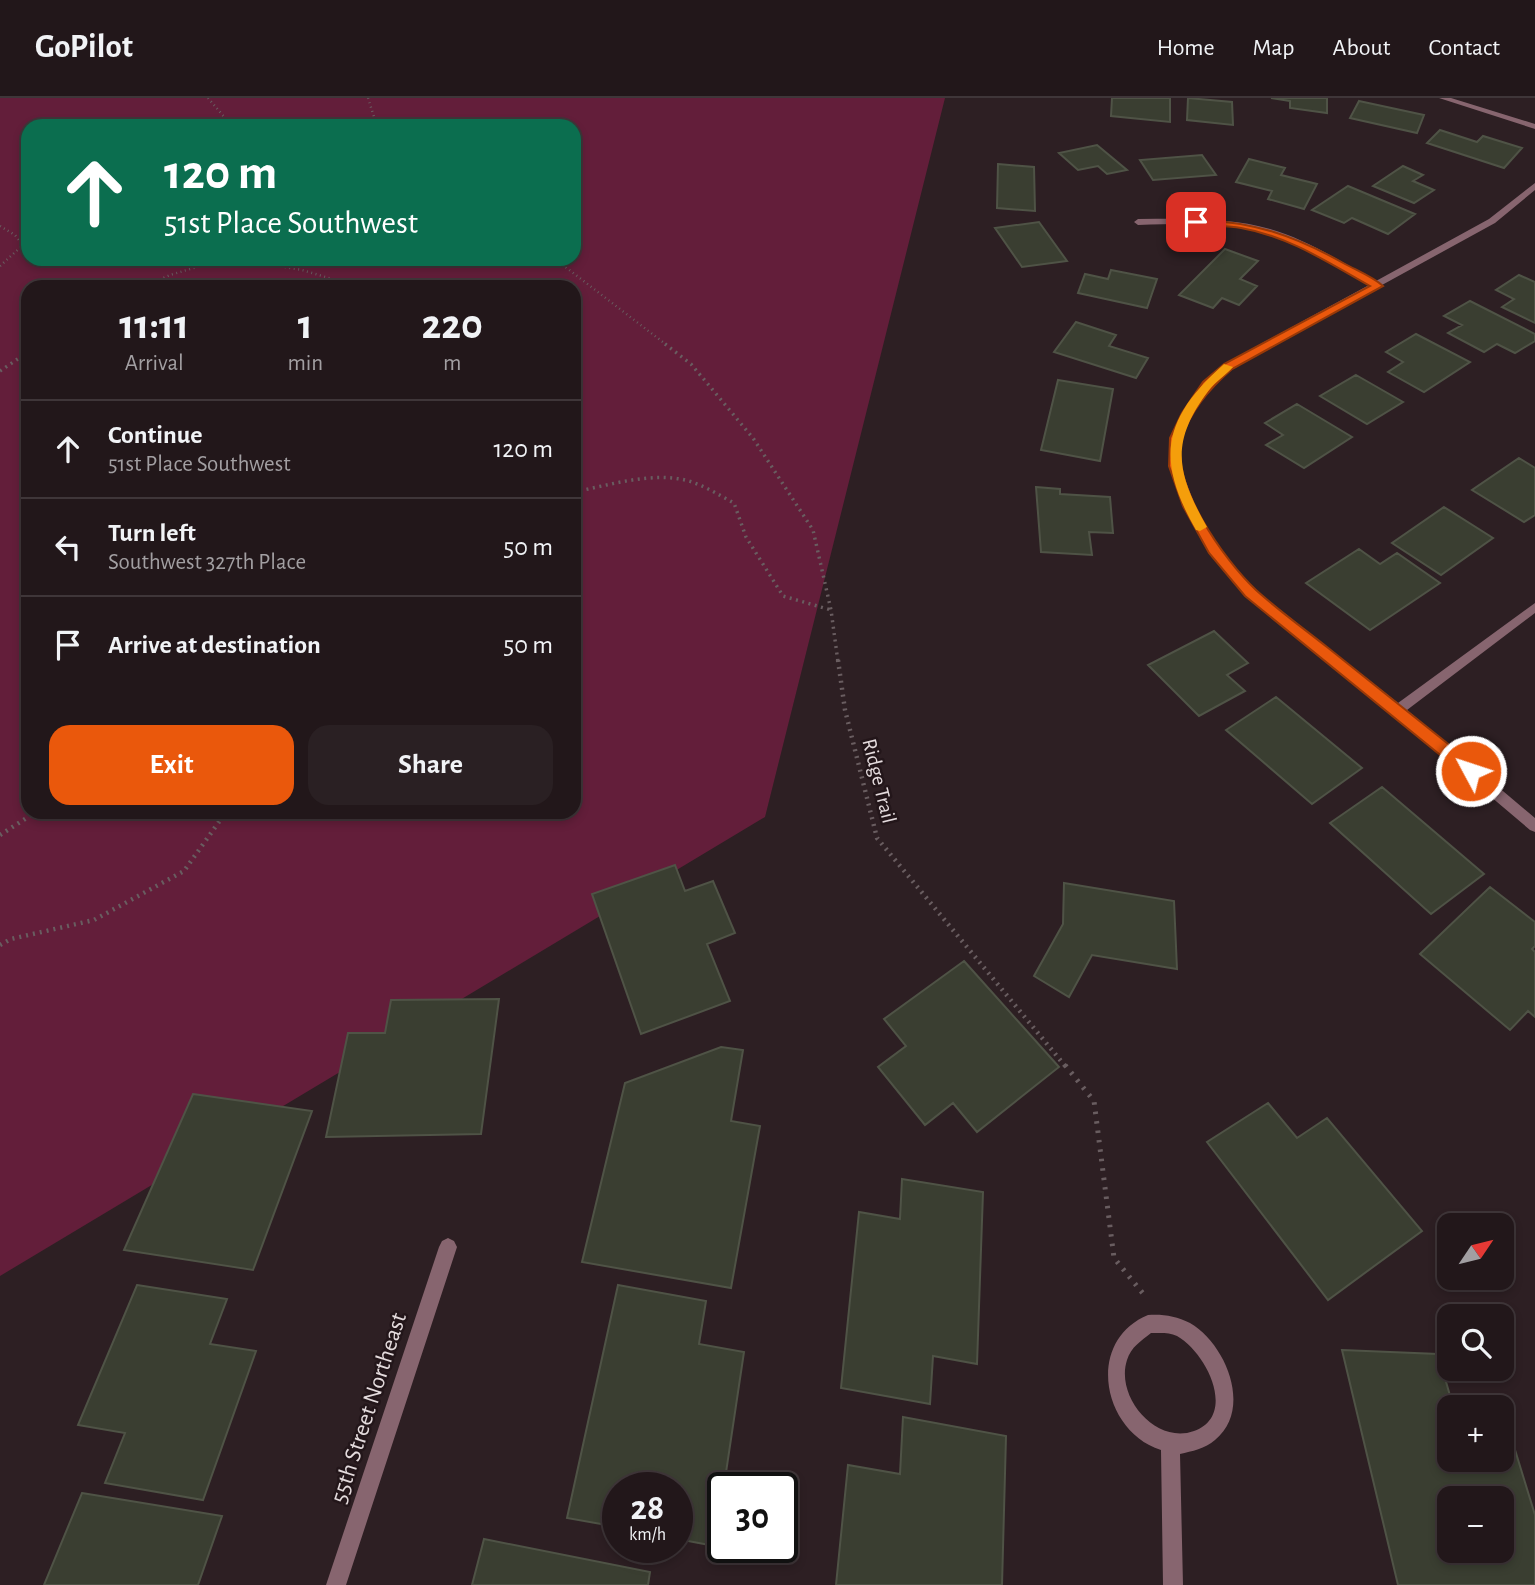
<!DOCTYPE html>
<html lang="en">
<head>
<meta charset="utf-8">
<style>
  body { margin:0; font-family:"Alegreya Sans",sans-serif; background:#2a2023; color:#f1f3f6; height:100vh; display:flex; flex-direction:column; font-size:26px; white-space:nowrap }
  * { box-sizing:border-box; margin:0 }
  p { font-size:23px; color:#a29fa2 }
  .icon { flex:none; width:38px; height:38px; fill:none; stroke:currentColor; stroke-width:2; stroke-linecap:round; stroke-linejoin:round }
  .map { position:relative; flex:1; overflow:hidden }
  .drawer { position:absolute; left:21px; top:182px; width:560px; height:539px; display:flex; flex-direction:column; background:#22171a; border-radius:21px; box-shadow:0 4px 10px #0003,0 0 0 2px #3f3639 }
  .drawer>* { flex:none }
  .guide { position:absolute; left:21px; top:21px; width:560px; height:147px; border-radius:21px; box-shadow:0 4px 10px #0003,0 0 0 2px #3f3639; background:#0b6e4f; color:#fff; overflow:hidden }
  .needle { width:46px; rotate:55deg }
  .controls { position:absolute; left:1437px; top:1115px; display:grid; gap:14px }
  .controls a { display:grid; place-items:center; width:77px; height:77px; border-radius:14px; background:#22171a; box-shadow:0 4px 10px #0003,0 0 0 2px #3f3639; font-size:35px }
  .speed { position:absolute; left:602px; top:1374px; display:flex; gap:14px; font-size:35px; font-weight:700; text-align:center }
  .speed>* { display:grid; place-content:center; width:91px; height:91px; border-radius:50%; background:#22171a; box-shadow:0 4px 10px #0003,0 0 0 2px #3f3639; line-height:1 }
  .speed small { font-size:18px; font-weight:400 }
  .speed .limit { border:4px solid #111; border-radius:10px; background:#fff; color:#111 }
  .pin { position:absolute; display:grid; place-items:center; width:60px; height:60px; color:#fff; margin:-30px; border-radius:14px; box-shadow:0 4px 10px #0006 }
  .me { position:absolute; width:77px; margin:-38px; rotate:310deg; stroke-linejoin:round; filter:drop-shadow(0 0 5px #0008) }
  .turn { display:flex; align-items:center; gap:24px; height:147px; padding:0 28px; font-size:32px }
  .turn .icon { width:91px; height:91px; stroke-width:2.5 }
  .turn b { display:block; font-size:49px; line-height:60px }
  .eta { display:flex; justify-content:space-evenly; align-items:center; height:119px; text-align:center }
  .eta b { font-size:42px; font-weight:600; line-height:49px }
  .button { display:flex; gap:14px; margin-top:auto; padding:14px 28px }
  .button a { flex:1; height:80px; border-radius:21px; background:#ea580c; color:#fff; font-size:28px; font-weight:600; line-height:80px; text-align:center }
  .button a+a { background:#2a2023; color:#f1f3f6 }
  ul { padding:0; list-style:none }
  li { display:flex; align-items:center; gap:21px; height:98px; padding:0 28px; border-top:2px solid #3f3639 }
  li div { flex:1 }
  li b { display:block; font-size:26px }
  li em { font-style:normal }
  header { display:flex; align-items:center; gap:42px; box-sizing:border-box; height:98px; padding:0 35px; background:#22171a; border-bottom:2px solid #3f3639 }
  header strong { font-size:33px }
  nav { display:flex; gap:38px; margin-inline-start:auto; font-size:24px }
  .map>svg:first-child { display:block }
</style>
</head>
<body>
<header>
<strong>GoPilot</strong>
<nav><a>Home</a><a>Map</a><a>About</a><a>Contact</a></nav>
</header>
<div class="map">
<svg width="1535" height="1487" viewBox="0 0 1535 1487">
  <rect width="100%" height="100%" fill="#2d1f23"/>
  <path fill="#631e3a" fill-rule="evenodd" d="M0 0H945L765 719 0 1178ZM28 28H574V161H28ZM28 189H574V714H28Z"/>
  <path fill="#3a3e31" stroke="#4f5346" stroke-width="2" fill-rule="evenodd" d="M1112 0H1170V24L1111 18Z
    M1188 0 1232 4 1233 27 1187 22Z
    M1271 0H1327V15L1290 10V3Z
    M1359 3 1424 17 1417 35 1350 20Z
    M1440 32 1477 44 1483 38 1522 50 1504 70 1427 45Z
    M1097 47 1127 72 1107 76 1098 68 1078 72 1059 55Z
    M1202 57 1216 77 1153 82 1140 62Z
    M1249 61 1285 70 1281 77 1317 86 1304 111 1268 101 1272 93 1236 84Z
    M998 66 1034 69 1035 113 997 110Z
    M1403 68 1423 77 1413 83 1434 92 1414 105 1373 88Z
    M1348 88 1415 116 1388 136 1352 120 1344 125 1312 112Z
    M1039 124 1067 163 1022 169 995 130Z
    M1225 151 1258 163 1240 181 1257 188 1239 207 1222 200 1213 210 1179 197Z
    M1111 172 1157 181 1147 210 1078 195 1085 176 1108 181Z
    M1519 177 1535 184V225L1502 209 1514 201 1496 192Z
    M1470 203 1535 236V243L1515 255 1497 246 1484 254 1448 235 1462 227 1444 218Z
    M1076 224 1116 237 1109 248 1148 260 1136 280 1054 254Z
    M1416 236 1470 264 1424 294 1388 274 1403 264 1386 254Z
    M1356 277 1403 304 1367 326 1320 298Z
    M1058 282 1113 291 1100 363 1041 352Z
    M1297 306 1352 339 1304 370 1266 347 1283 337 1265 325Z
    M1519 360 1535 370V417L1524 424 1472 392Z
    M1036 389 1060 391V396L1110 399 1113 435 1089 434 1092 457 1041 454Z
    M1444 409 1493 440 1441 477 1392 445Z
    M1359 451 1380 466 1397 455 1440 485 1370 532 1306 485Z
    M1214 533 1248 565 1227 577 1245 593 1199 618 1148 567Z
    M1276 599 1362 670 1312 706 1226 632Z
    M1382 689 1484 776 1431 816 1330 725Z
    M675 767 685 793 713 783 735 835 707 846 730 903 641 936 592 796Z
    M1064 785 1174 803 1177 871 1092 857 1069 899 1034 878 1063 826Z
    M1490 789 1535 824V848L1532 851 1535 854V919L1528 913 1510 932 1420 856Z
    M964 863 1059 969 977 1034 953 1005 925 1027 878 969 906 948 884 921Z
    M499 901 481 1036 326 1039 348 935H385L391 902Z
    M721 949 743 952 731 1023 760 1028 731 1190 582 1164 625 985Z
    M193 996 312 1013 253 1172 124 1152Z
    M1268 1005 1297 1040 1327 1020 1422 1133 1328 1202 1207 1044Z
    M902 1081 983 1094 977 1266 933 1258 930 1306 841 1290 859 1114 900 1121Z
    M137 1187 227 1201 210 1246 256 1253 203 1402 105 1385 125 1335 78 1327Z
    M618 1187 706 1203 699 1246 744 1254 715 1448 677 1441V1390H618V1429L567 1420Z
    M1342 1252 1438 1256 1451 1301 1500 1303 1535 1417V1487H1398ZM1449 1309H1502V1362H1449ZM1449 1400H1502V1452H1449Z
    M903 1319 1006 1338 1002 1487H836L848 1367 900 1376Z
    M82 1395 222 1418 198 1487H44Z
    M484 1441 650 1474 648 1487H472Z"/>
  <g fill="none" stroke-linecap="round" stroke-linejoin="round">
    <path stroke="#695d60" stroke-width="2.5" stroke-dasharray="1 3.5" stroke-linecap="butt" d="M208 0 232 28
      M368 0 377 28
      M0 128 15 137 23 147
      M236 161 302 172 359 189
      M555 161 668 248
      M0 168 23 147 28 146
      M143 189 170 177 224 161"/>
    <path stroke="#695d60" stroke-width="3.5" stroke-dasharray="2 4.5" stroke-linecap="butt" d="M665 246 691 266 753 340 813 432 831 512 838 564
      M0 273 28 254
      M574 394C610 387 653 373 689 383 705 388 719 397 734 405L746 439 783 498 831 512"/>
    <path stroke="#695d60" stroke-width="4.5" stroke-dasharray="2 5" stroke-linecap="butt" d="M838 562 845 612 877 740 1066 969
      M0 737 36 714
      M0 847 11 841 94 822 184 773 226 714"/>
    <path stroke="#695d60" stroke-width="5" stroke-dasharray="2.5 7" stroke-linecap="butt" d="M1065 967 1094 1003 1114 1160 1145 1198"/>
    <path fill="#87656f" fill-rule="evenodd" d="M1439 0H1451L1535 26V31Z
      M1535 85V92L1495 125 1382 187 1381 190H1376L1232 270 1211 289 1192 316 1181 340 1180 368 1195 408 1217 449 1254 491 1398 605 1535 505V515L1407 612 1535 720V734L1530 732 1393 616 1246 497 1209 455 1183 408 1170 368 1171 340 1182 315 1203 285 1224 266 1369 187C1333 166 1297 143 1257 133 1218 123 1177 126 1138 127L1134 124 1138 121C1178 121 1218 119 1258 128 1300 137 1338 162 1376 183L1489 121Z
      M448 1140 454 1143 457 1149 346 1487H326L439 1149 442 1143Z
      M1148 1217C1163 1216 1176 1218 1190 1225 1226 1246 1253 1311 1215 1342 1205 1351 1192 1353 1180 1356L1183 1487H1163L1161 1352C1102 1333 1085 1243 1148 1217ZM1151 1235C1160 1235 1169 1234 1177 1238 1206 1254 1238 1317 1194 1333 1156 1347 1115 1299 1127 1262 1131 1249 1141 1243 1151 1235Z"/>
  </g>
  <path fill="#ea580c" stroke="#983908" stroke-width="2" d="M1196 121C1256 125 1292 136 1345 166 1358 173 1373 179 1383 188L1232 271C1211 289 1191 312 1182 339 1169 385 1224 462 1256 492 1278 512 1303 530 1327 549 1377 589 1427 629 1477 669L1479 673 1477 678H1466L1245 498 1209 455 1183 408 1169 368 1170 340 1182 315 1203 284 1224 266 1370 188C1329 165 1288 138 1241 130 1225 127 1208 129 1192 126L1191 124Z"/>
  <path fill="#f59e0b" d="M1224 266 1233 269C1226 277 1216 283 1209 292 1170 344 1176 374 1207 429L1200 433 1196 432C1155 361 1163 320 1224 266Z"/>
  <g text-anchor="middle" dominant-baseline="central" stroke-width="5" stroke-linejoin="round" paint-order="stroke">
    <g font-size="21" fill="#e4dbdd" stroke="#23161a">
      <text transform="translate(879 683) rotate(76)">Ridge Trail</text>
    </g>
    <g font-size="24" fill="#e4dbdd" stroke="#23161a">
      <text transform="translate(369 1310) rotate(-72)">55th Street Northeast</text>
    </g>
  </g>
</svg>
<div class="controls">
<a><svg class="needle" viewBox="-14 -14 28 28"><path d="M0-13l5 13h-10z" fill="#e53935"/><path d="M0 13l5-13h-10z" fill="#a29fa2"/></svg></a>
<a><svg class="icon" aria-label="search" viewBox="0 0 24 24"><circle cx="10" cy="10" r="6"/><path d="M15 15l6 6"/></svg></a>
<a>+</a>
<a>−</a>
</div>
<div class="speed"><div>28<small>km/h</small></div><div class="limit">30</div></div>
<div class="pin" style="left:1196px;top:124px;background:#d93025"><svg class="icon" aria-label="arrive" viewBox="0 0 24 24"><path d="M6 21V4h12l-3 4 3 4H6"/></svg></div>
<svg class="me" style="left:1471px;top:673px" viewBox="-20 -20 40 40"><circle r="17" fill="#ea580c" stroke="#fff" stroke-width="3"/><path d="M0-11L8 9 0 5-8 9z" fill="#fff"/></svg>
<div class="guide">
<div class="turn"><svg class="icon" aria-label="ahead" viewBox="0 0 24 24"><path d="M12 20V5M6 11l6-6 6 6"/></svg><div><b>120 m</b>51st Place Southwest</div></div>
</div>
<section class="drawer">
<div class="eta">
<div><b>11:11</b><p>Arrival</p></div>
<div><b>1</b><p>min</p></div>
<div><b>220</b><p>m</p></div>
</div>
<ul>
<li><svg class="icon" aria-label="ahead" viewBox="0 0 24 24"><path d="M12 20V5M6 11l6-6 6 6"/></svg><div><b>Continue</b><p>51st Place Southwest</p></div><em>120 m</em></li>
<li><svg class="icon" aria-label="left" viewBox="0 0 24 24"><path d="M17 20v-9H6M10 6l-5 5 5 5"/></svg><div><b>Turn left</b><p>Southwest 327th Place</p></div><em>50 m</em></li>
<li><svg class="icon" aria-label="arrive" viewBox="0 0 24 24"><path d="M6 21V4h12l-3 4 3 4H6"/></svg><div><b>Arrive at destination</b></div><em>50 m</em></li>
</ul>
<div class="button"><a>Exit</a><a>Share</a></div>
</section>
</div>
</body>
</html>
